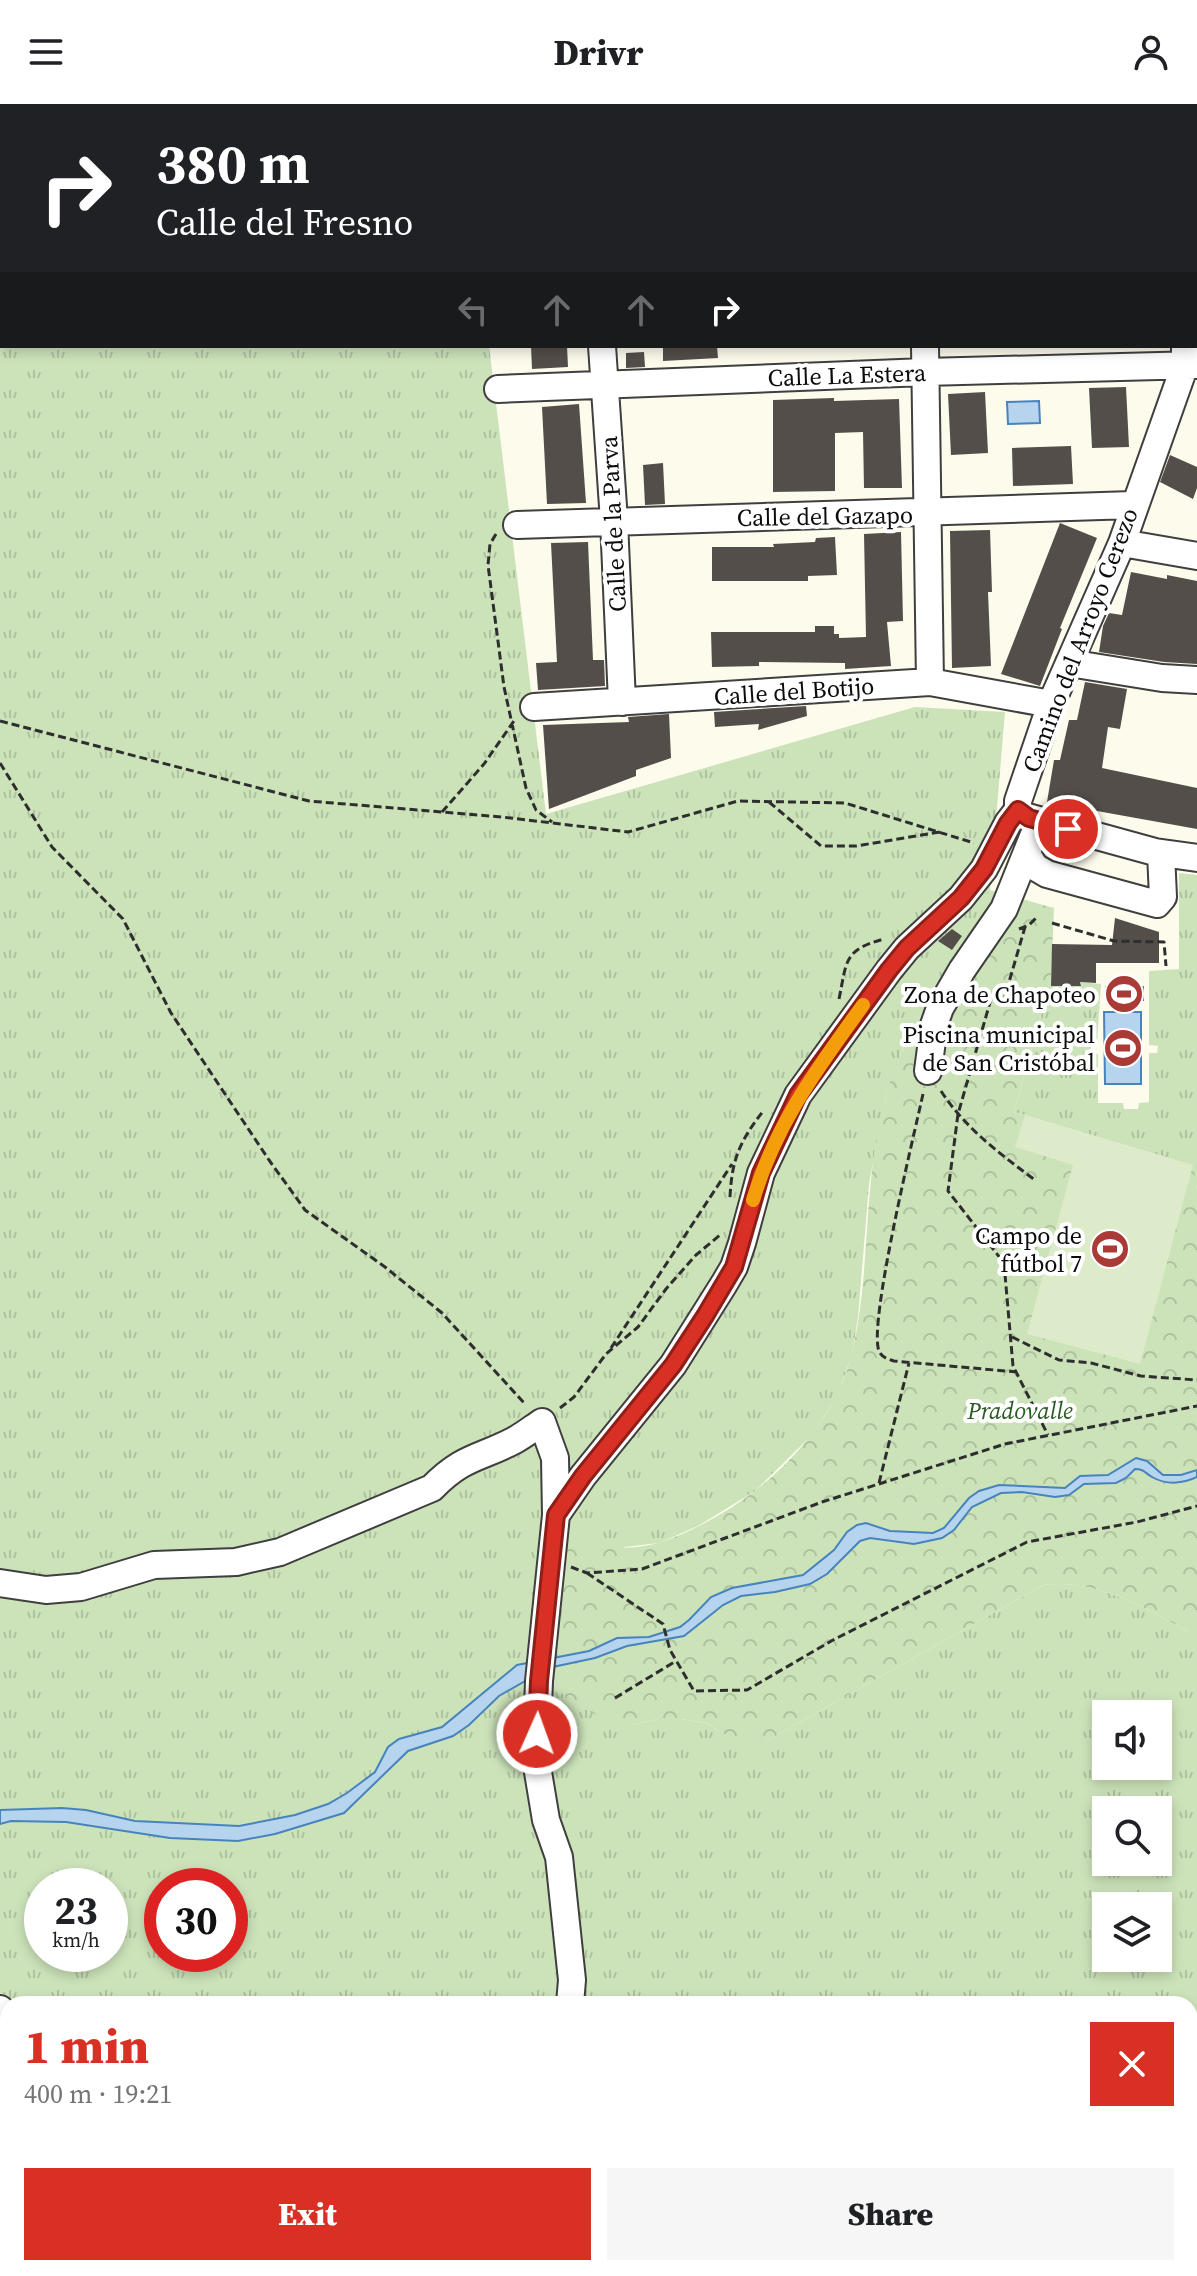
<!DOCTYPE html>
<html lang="en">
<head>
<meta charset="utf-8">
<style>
  body { margin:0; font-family:"Source Serif 4",serif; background:#f6f6f6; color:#202124; height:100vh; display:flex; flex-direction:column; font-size:30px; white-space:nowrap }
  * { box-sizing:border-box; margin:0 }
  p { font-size:26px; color:#757577 }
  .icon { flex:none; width:44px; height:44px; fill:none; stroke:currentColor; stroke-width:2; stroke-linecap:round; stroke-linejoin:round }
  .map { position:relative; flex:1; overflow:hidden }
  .side { position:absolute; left:0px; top:1892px; width:1198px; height:280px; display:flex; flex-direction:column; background:#fff; border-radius:24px 24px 0 0; box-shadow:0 4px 12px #0003 }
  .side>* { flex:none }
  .top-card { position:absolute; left:0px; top:0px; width:1198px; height:244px; box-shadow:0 4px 12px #0003; background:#202124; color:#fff; overflow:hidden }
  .fabs { position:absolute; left:1092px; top:1596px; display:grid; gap:16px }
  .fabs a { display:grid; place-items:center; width:80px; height:80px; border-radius:0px; background:#fff; box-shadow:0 4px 12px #0003; font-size:40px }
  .speed { position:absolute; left:24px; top:1764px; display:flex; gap:16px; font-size:40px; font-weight:700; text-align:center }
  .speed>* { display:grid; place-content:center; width:104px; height:104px; border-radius:50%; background:#fff; box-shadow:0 4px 12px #0003; line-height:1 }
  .speed small { font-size:20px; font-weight:400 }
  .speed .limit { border:12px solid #d22; background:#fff; color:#111 }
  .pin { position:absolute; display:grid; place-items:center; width:68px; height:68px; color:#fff; margin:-34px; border:4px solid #fff; border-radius:50%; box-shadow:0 2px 8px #0007 }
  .me { position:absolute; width:88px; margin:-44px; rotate:2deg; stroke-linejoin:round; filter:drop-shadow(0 0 6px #0008) }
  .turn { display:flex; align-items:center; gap:28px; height:168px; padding:0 24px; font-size:36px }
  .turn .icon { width:104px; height:104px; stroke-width:2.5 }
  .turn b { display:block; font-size:56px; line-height:68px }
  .lanes { display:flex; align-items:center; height:76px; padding:0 24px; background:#0003; justify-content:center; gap:40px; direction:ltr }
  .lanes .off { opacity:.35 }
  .round { display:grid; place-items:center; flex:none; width:84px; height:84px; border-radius:0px; background:#f6f6f6 }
  .headline { display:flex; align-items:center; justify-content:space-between; height:136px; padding:0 24px }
  h1 { font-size:48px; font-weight:800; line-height:60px; color:#d93025 }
  .button { display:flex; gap:16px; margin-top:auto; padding:16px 24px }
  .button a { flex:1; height:92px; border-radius:0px; background:#d93025; color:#fff; font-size:32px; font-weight:800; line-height:92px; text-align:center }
  .button a+a { background:#f6f6f6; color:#202124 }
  header { display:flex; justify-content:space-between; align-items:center; height:104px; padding:0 24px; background:#fff; font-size:36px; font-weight:800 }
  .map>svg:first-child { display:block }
</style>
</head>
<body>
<header><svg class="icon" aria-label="menu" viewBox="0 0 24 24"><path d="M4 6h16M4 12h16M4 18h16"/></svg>Drivr<svg class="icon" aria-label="person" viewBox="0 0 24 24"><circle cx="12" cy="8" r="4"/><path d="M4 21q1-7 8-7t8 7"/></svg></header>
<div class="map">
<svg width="1197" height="2172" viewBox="0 0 1197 2172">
  <defs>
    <pattern id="grass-tufts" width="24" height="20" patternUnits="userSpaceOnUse" patternTransform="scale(2)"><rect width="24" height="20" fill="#cce3ba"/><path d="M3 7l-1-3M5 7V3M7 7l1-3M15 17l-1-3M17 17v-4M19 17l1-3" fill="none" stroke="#aec29f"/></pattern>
    <pattern id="park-crowns" width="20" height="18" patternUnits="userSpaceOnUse" patternTransform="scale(2)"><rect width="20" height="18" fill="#cce3ba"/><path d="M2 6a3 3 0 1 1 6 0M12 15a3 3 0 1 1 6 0" fill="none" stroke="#aec29f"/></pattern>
  </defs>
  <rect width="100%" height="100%" fill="#fdfbec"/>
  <path fill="url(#grass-tufts)" fill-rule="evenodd" d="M0 0H815V2H2V242H489L546 710 915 603 1005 608 990 786 976 815 903 944 885 994 869 1080 858 1213 852 1251 838 1290 813 1330 755 1387 698 1422 659 1439 624 1443 633 1621 658 1615H681L706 1619 724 1630 765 1638 1043 1481C1096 1474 1147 1505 1191 1529H1197V2172H0ZM1106 1610H1158V1662H1106ZM1106 1706H1158V1758H1106ZM42 1782H110V1850H42ZM162 1782H230V1850H162ZM1106 1802H1158V1854H1106ZM8 1900H1190V2164H8Z
    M1179 769 1197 771V1085L1192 1061 1014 1008 1051 875 1081 881 1080 878 1101 880 1097 940 1091 941V950H1098V999H1123L1124 1005H1138L1139 999 1149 998V949H1157L1158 942 1149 941V867L1179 865Z"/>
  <path fill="url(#park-crowns)" d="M990 786 1054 804 1051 875 1014 1008 1193 1061 1197 1085V1529H1191C1147 1505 1096 1474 1043 1481L765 1638H748L724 1630 706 1619 681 1615H658L633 1621 607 1618 558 1587 565 1442C595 1442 632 1448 661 1438 744 1410 831 1336 852 1249 872 1164 862 1075 886 991 907 916 957 855 990 786Z"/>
  <path fill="#ddebcb" d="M1025 1011 1193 1061 1140 1260 1027 1230 1073 1061 1015 1043Z"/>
  <path fill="#b7d4ee" stroke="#4783bc" stroke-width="2" d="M1039 297 1040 319 1008 320 1007 298Z
    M1106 883H1143V896H1106Z
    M1104 908H1141V980H1105Z
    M1136 1354 1147 1357 1163 1371H1181L1197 1366V1373C1183 1380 1166 1381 1152 1373 1145 1369 1144 1365 1135 1365L1126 1374 1116 1379 1084 1380 1069 1391 1055 1393 1022 1388 1001 1389 972 1403 954 1426 942 1434 914 1440 870 1434 860 1437 827 1470 810 1480 775 1488 741 1492 723 1501 684 1532 627 1542 595 1554 548 1564 499 1592 469 1621 453 1632 408 1647 344 1709 275 1730 238 1737 170 1734 66 1718 11 1717 0 1720V1706L62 1704 86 1706 135 1717 239 1722 295 1711 328 1700 347 1689 375 1668 388 1643 399 1635 442 1623 517 1561 589 1547 617 1534 649 1533 680 1523 689 1516 711 1493 732 1484 803 1471 834 1446 847 1428 857 1421 866 1419 890 1427 933 1429 944 1424 969 1394 979 1387 999 1381 1065 1384 1080 1372 1108 1371Z"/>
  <path fill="#534e49" d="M531 242H567L568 263 532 265Z
    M663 242H717L718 254 663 257Z
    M644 248 645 263 626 264V249Z
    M1126 283 1129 343 1092 344 1089 284Z
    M985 288 988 349 951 351 948 290Z
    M834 294V297L899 295 902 384H864L863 328 835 329V387L773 388V296Z
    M579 300 586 399 547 400 542 303Z
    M1071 342 1073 380 1013 382 1012 344Z
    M1170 351 1197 363V384L1193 395 1160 378Z
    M663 359 665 400 645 401 643 361Z
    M1060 419 1097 434 1060 524 1062 525 1040 582 1001 570Z
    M990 426 992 488H988L991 562 952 564 950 427Z
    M901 428 903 517 887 518 891 562 845 565V559L759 558V562L712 563 711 528H815V522H834V530H839V534L866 533 864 430Z
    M835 433 837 471 808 472V477H712V443H774L773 440 815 438 816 434Z
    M588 438 593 556H604L605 582 538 586 536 559 557 558 551 439Z
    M1131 468 1167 475V471L1197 477V560L1164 558 1099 548 1103 522 1109 509 1122 511Z
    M1085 578 1127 585 1120 625 1108 623 1102 664 1197 684V725L1047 698 1054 656H1060L1069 616H1077Z
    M806 602 807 612 758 626 759 620 715 623 714 608Z
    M669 610 671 654 636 666V672L549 705 543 621 629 618 628 613Z
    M1115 814 1159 828V859H1096V879L1080 878 1081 882H1051L1052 840 1112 841Z
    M952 825 962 832 952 846 938 837Z"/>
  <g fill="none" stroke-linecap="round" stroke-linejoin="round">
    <g stroke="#3f3f3f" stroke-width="30">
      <path id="minor" d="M983 0 984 2
        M1181 0V2
        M0 118H2
        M1196 121H1197
        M0 144H2
        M602 242 614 417 622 598
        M925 242 930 578
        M498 285 925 268 1197 261
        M517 421 1133 401
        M1122 439 1197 452
        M1069 559 1162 574 1197 576
        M534 603 930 578 1051 600
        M1024 712 1155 748 1197 754
        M1027 750 1035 763 1047 770 1157 800 1163 793 1161 749
        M928 967 934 921 940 904 962 866 1004 805 1039 718
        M0 1479 46 1486 81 1483 154 1461 236 1458 280 1448 432 1384C463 1352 479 1355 515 1336 524 1331 533 1324 542 1318L555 1354 556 1411
        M570 1900 572 1876 559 1753 546 1716 536 1656 539 1577 556 1411 583 1372 673 1261 724 1180 734 1163 742 1139 761 1069 798 991 889 866 907 844 961 794 984 765 1008 719 1018 706V697L1051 600 1122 439 1185 261V242
        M0 1905 8 1925
        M120 2164 125 2172
        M557 2172 558 2164"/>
    </g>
    <g stroke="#1d1d1d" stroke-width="42">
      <path id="highway" d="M0 2076 8 2091
        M48 2164 52 2172"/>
    </g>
    <path stroke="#2e2e2e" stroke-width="3" stroke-dasharray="8 4" stroke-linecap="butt" d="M815 0V2
      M496 430 490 440 488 461 504 583 526 684 536 706 552 718
      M0 617 309 697 502 713 628 728 738 697 845 699 974 739
      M0 659 52 743 123 815 171 909 269 1056 305 1106 385 1163 442 1209 525 1300
      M769 698 821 742H856L940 728
      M442 708 484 660 516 614
      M1052 819 1114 837 1164 838 1166 862
      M1019 825 1029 821 1036 814
      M839 895C847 857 843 846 884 835
      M991 895 958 1010 948 1087 1004 1159 1013 1262 1048 1331
      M1003 899 1025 823
      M941 987C965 1024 1000 1050 1035 1076
      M923 990C914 1031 868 1220 879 1247 882 1254 888 1255 894 1257L1017 1268
      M730 1093C732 1054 740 1037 764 1006
      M1012 1233 1059 1256 1091 1259 1141 1272 1197 1276
      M611 1244 732 1060
      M560 1304 574 1293 606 1250 638 1223 666 1185 696 1151 720 1131
      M879 1379 909 1259
      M571 1463 587 1469 642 1465 822 1398 1005 1340 1197 1302
      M587 1469 663 1520 670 1546 694 1587 747 1586 833 1536 1027 1438 1137 1418 1197 1402
      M615 1594 676 1557
      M593 1894 603 1900
      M175 2164 178 2172
      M879 2164 889 2172"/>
    <use href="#minor" stroke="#fff" stroke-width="26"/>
    <use href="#highway" stroke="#e3aa64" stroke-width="38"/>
  </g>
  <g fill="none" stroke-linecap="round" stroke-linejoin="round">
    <g stroke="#8d1f18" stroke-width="20">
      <path id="route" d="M537 1630 539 1577 556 1411 583 1372 673 1261 705 1212 734 1163 761 1069 798 991 889 866 907 844 961 794 984 765 1008 719 1018 706 1029 714 1068 725"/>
    </g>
    <use href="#route" stroke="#d93025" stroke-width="14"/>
    <path stroke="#f59e0b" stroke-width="14" d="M753 1096C776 1019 817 965 863 901"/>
  </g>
  <defs>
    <g id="stadium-disc" transform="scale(2)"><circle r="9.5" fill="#aa3a35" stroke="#fff"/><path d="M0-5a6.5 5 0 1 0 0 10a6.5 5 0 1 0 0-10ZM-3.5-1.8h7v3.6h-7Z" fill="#fff"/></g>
  </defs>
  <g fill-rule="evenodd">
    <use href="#stadium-disc" x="1124" y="890"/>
    <use href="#stadium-disc" x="1123" y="944"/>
    <use href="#stadium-disc" x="1110" y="1145"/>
  </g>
  <g text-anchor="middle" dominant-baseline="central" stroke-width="8" stroke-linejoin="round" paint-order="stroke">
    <g font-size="24" fill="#0c0c0c" stroke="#fff">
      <text transform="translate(847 271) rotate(-2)">Calle La Estera</text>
      <text transform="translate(825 412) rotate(-1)">Calle del Gazapo</text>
      <text transform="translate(613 420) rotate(-93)">Calle de la Parva</text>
      <text transform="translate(1080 536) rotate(-69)">Camino del Arroyo Cerezo</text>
      <text transform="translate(794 587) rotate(-4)">Calle del Botijo</text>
    </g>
    <g font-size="24" fill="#0c0c0c" stroke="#fff" text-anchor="end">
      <text x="1096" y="890">Zona de Chapoteo</text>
      <text x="1095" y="930">Piscina municipal<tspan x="1095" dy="28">de San Cristóbal</tspan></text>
      <text x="1082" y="1131">Campo de<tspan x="1082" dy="28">fútbol 7</tspan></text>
    </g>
    <g font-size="24" font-style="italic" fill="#2b5b24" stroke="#fff">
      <text x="1020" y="1306">Pradovalle</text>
    </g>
  </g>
</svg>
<div class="fabs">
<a><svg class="icon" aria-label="sound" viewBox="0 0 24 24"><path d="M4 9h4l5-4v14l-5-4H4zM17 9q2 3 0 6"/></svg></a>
<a><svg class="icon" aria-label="search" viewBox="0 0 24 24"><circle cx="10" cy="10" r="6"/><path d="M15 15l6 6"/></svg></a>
<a><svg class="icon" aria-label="layers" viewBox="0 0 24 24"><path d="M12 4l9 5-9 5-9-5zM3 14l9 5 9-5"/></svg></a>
</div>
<div class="speed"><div>23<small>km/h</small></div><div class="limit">30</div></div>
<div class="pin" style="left:1068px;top:725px;background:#d93025"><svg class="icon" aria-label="arrive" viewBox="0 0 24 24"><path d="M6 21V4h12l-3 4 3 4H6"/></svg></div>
<svg class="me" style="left:537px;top:1630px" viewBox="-20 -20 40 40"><circle r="17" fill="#d93025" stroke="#fff" stroke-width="3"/><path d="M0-11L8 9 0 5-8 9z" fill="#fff"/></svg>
<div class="top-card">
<div class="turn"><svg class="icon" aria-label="right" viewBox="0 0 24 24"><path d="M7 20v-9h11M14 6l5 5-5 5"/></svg><div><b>380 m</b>Calle del Fresno</div></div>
<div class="lanes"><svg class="icon off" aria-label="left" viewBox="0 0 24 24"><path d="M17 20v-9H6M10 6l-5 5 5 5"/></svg><svg class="icon off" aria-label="ahead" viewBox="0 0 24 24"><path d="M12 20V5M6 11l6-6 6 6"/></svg><svg class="icon off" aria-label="ahead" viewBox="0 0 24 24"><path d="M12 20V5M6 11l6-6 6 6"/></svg><svg class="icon" aria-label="right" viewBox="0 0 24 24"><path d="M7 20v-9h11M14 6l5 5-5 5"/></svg></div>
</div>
<section class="side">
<div class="headline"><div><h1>1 min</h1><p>400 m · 19:21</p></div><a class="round" style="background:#d93025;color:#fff"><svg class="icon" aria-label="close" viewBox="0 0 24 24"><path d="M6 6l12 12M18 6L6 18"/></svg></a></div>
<div class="button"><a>Exit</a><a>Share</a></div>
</section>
</div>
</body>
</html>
